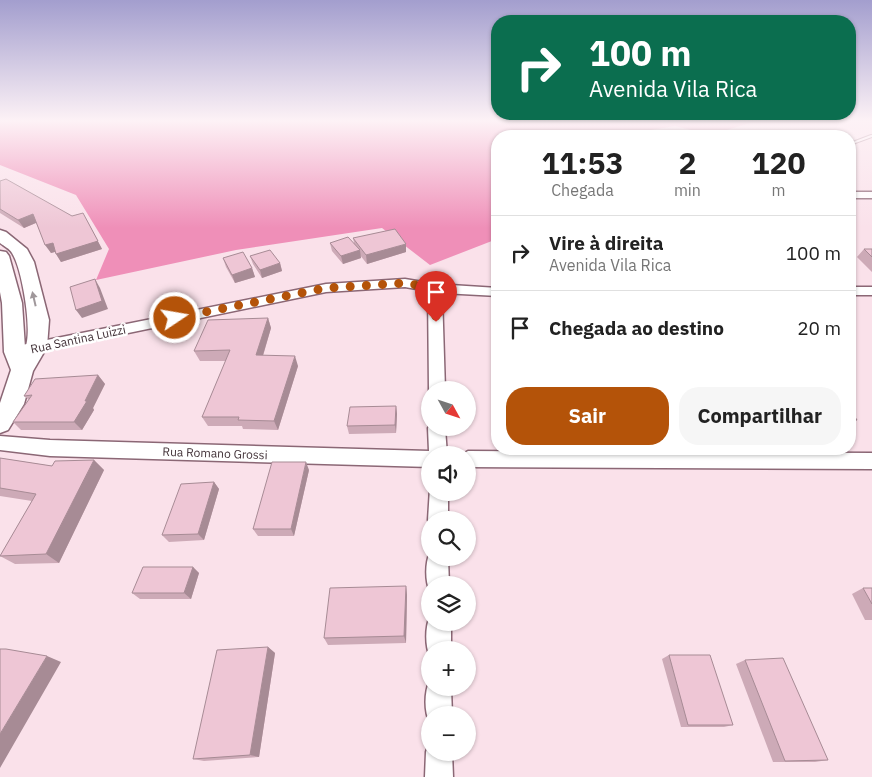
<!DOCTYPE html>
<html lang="pt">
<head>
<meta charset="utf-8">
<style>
  body { margin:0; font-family:"IBM Plex Sans",sans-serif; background:#f6f6f6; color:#222; height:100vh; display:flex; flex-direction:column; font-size:19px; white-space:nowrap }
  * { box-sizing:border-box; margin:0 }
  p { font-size:16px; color:#767676 }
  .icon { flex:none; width:28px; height:28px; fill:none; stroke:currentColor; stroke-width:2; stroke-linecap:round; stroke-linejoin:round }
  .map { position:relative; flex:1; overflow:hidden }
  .details { position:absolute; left:491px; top:130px; width:365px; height:325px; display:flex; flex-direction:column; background:#fff; border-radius:20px; box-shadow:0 1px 4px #0004 }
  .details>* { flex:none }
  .hud { position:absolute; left:491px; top:15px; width:365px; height:105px; border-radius:20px; box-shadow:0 1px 4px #0004; background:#0b6e4f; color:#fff; overflow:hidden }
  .needle { width:32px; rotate:130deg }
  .fabs { position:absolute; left:421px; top:381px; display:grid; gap:10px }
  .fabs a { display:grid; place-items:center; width:55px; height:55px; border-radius:50%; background:#fff; box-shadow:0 1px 4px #0004; font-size:25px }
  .pin { position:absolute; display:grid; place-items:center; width:42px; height:42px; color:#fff; margin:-51px -21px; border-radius:50% 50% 50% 0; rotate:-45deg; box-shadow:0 0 5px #0007 }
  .pin .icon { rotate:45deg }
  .me { position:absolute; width:55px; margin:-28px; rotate:78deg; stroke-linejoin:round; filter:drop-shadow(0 0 4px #0008) }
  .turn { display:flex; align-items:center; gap:18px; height:105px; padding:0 15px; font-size:22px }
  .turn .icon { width:65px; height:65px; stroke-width:2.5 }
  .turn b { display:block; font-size:35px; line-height:42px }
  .eta { display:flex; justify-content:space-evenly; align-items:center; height:85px; text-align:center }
  .eta b { font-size:30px; font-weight:800; line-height:35px }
  .cta { display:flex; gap:10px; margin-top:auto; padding:10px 15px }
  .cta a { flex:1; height:58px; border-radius:20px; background:#b45309; color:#fff; font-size:20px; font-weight:800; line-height:58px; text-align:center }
  .cta a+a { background:#f6f6f6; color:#222 }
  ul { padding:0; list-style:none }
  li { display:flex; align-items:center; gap:15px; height:75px; padding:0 15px; border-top:1px solid #e0e0e0 }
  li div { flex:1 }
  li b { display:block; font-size:19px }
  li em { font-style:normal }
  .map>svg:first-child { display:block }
</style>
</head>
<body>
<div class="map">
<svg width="872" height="777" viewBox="0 0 872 777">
  <rect width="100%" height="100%" fill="#fae1ea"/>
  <path fill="#ef8fb8" d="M0 120H759L711 135 675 126 651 130 645 136H498L497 239 430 265 382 228 236 250 96 280 109 249 76 195 0 165Z"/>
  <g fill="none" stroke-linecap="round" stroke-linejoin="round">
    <g stroke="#8b6775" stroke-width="2">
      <path id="lane" d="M871 135H872V137L850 145V143Z"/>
    </g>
    <g stroke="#8b6775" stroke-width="3">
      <path id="street" d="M850 192H872V198H850Z
        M405 279 435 284 498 288V296L442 293 445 390H430V392L429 390 428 291 405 287 326 292 27 354 22 353 19 349 22 345 27 344 326 284Z
        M850 287H872V295H850Z
        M430 425V428H445L447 455H430V467L50 456 0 450V436L50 440 429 451 428 428Z
        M468 451 872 453V469L468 467V455H461Z
        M430 488V492H448V520H430V525L428 520Z
        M430 552V558H448L449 585H430V592C425 581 425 563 430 552Z
        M430 616V622H451V650H430V657C425 646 425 627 430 616Z
        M430 679V688H451L452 715H430V724C424 711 424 693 430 679Z
        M429 742 430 752H452L453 777H425L426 752Z"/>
    </g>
    <g stroke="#8b6775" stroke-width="3">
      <path id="secondary" d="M0 230 6 232 27 249 34 262 49 320 47 347 33 371 24 404 8 430 0 433V403L11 370 4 352 2 303 0 292V251L6 252 9 256 22 303 25 348C33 332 22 268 12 253 10 249 4 246 0 243Z"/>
    </g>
    <use href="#lane" fill="#fff" fill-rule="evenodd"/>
    <use href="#street" fill="#fff" fill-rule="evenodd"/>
    <use href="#secondary" fill="#fff" fill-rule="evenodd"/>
  </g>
  <path fill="#cdaab7" d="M0 181 72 216 83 213 102 249 61 262 55 252 51 253 36 223 24 228 0 213Z
    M353 238 406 252 367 264 360 255 361 258 343 264 332 251 330 243H354Z
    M864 249H872V272L857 257Z
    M250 256 280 263 282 271 262 278 253 264Z
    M223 258 252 268 255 277 235 283 226 267Z
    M268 318 271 328 263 356 298 366 278 430 243 429 242 426H208L202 417 226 361H200L194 351Z
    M98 375 105 384 93 408 94 410 82 430H21L13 422 29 400 24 396Z
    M396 406 397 414 396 433 349 434 347 426Z
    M850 410 857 420 850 427Z
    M0 458 52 466 94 460 104 470 59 563 15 564 0 556 32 501 0 496Z
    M309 470 294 536H258L253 529Z
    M214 482 219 489 204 540 169 542 162 535Z
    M193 567 199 573 191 599H140L132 593Z
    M406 586 407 595 406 643 328 645 324 638Z
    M863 588H872V620H865L852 594Z
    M268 647 275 653 259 757 204 761 193 759Z
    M669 655 733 725 724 727H681L662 659Z
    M745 660 828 760 815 762H773L736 664Z"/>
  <path fill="#a78b95" d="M83 213 102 249 61 262 56 254Z
    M33 214 38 222 24 228 18 220Z
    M53 243 58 251 51 253 45 245Z
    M406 244V252L367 264 366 255Z
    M360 250 361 258 343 264 341 256Z
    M280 263 282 271 262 278 260 270Z
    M252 268 255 277 235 283 232 275Z
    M95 279 100 288 108 309 82 318 76 310Z
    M268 318 271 328 260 365 256 355Z
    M295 356 298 366 278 430 274 421Z
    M98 375 105 384 93 408 94 410 82 430 74 422Z
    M396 406 397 414 396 433 395 425Z
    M94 460 104 470 59 563 46 554Z
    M306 462 309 470 294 536 291 529Z
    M214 482 219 489 204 540 198 534Z
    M193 567 199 573 191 599 184 593Z
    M406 586 407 595 406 643 404 636Z
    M268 647 275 653 259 757 250 755Z
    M47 656 61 662 0 768V734Z"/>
  <path fill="#eec6d5" stroke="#a78b95" d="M6 179 72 216 83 213 98 241 56 254 53 243 45 245 33 214 18 220 0 209V181Z
    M395 229 406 244 366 255 353 238Z
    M348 237 360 250 341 256 330 243Z
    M864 249H872V257Z
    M270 250 280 263 260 270 250 256Z
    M243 252 252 268 232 275 223 258Z
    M95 279 102 301 76 310 70 287Z
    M268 318 256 355 295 356 274 421 238 420 239 417H202L230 350 194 351 208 320Z
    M98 375 85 401H87L74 422H13L32 395 24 396 35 379Z
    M396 406 395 425 347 426 350 407Z
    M850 410 857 420H850Z
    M0 458 52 466 55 461 94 460 46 554 0 556 36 494 0 488Z
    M272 462H306L291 529H253Z
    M214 482 198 534 162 535 181 484Z
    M143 567H193L184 593H132Z
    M406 586 404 636 324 638 330 588Z
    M863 588H872V604Z
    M268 647 250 755 193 759 217 650Z
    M0 649H6L47 656 0 734Z
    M669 655H710L733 725H688Z
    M783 658 828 760 785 761 745 660Z"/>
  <defs><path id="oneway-solid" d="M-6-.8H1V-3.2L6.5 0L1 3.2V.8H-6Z" transform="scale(1.25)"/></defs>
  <use fill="#a0989b" href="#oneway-solid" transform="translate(34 299) rotate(-103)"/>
  <linearGradient id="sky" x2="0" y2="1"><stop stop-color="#a39ece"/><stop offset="0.53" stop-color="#fdf2f6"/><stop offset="1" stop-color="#fdf2f6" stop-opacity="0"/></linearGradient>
  <rect width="872" height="228" fill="url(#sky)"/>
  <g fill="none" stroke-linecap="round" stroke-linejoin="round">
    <path stroke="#b45309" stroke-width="9" stroke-dasharray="0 16.2" d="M175 318 326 288 405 283 435 288 436 322"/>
  </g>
  <g text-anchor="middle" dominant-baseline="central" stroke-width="5" stroke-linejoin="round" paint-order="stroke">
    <g font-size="12" fill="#413137" stroke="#fff">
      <text transform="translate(78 339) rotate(-12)">Rua Santina Luizzi</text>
      <text transform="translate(215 453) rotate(2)">Rua Romano Grossi</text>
    </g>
  </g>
</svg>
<div class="fabs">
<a><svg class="needle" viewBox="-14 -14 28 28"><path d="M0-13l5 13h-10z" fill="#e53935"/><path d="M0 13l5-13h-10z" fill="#767676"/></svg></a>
<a><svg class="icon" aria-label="sound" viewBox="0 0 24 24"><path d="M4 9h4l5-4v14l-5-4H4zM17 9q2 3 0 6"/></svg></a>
<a><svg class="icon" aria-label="search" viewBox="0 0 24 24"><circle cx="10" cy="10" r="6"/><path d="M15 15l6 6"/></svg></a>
<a><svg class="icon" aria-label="layers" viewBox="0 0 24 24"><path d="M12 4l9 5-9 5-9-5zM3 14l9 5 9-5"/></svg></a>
<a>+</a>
<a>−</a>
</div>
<div class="pin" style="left:436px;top:322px;background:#d93025"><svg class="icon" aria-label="arrive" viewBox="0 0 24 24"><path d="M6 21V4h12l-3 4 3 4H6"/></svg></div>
<svg class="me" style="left:175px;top:318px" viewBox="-20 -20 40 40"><circle r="17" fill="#b45309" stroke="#fff" stroke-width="3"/><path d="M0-11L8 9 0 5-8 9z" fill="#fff"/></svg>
<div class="hud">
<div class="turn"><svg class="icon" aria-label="right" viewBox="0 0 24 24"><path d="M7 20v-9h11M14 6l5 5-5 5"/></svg><div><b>100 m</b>Avenida Vila Rica</div></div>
</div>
<section class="details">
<div class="eta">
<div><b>11:53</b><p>Chegada</p></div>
<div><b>2</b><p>min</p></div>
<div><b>120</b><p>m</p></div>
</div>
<ul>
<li><svg class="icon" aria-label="right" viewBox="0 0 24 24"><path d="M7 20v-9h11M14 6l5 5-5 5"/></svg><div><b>Vire à direita</b><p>Avenida Vila Rica</p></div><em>100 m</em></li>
<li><svg class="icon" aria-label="arrive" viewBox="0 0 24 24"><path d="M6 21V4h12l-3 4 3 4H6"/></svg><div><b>Chegada ao destino</b></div><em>20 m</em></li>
</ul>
<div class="cta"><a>Sair</a><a>Compartilhar</a></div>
</section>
</div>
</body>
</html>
